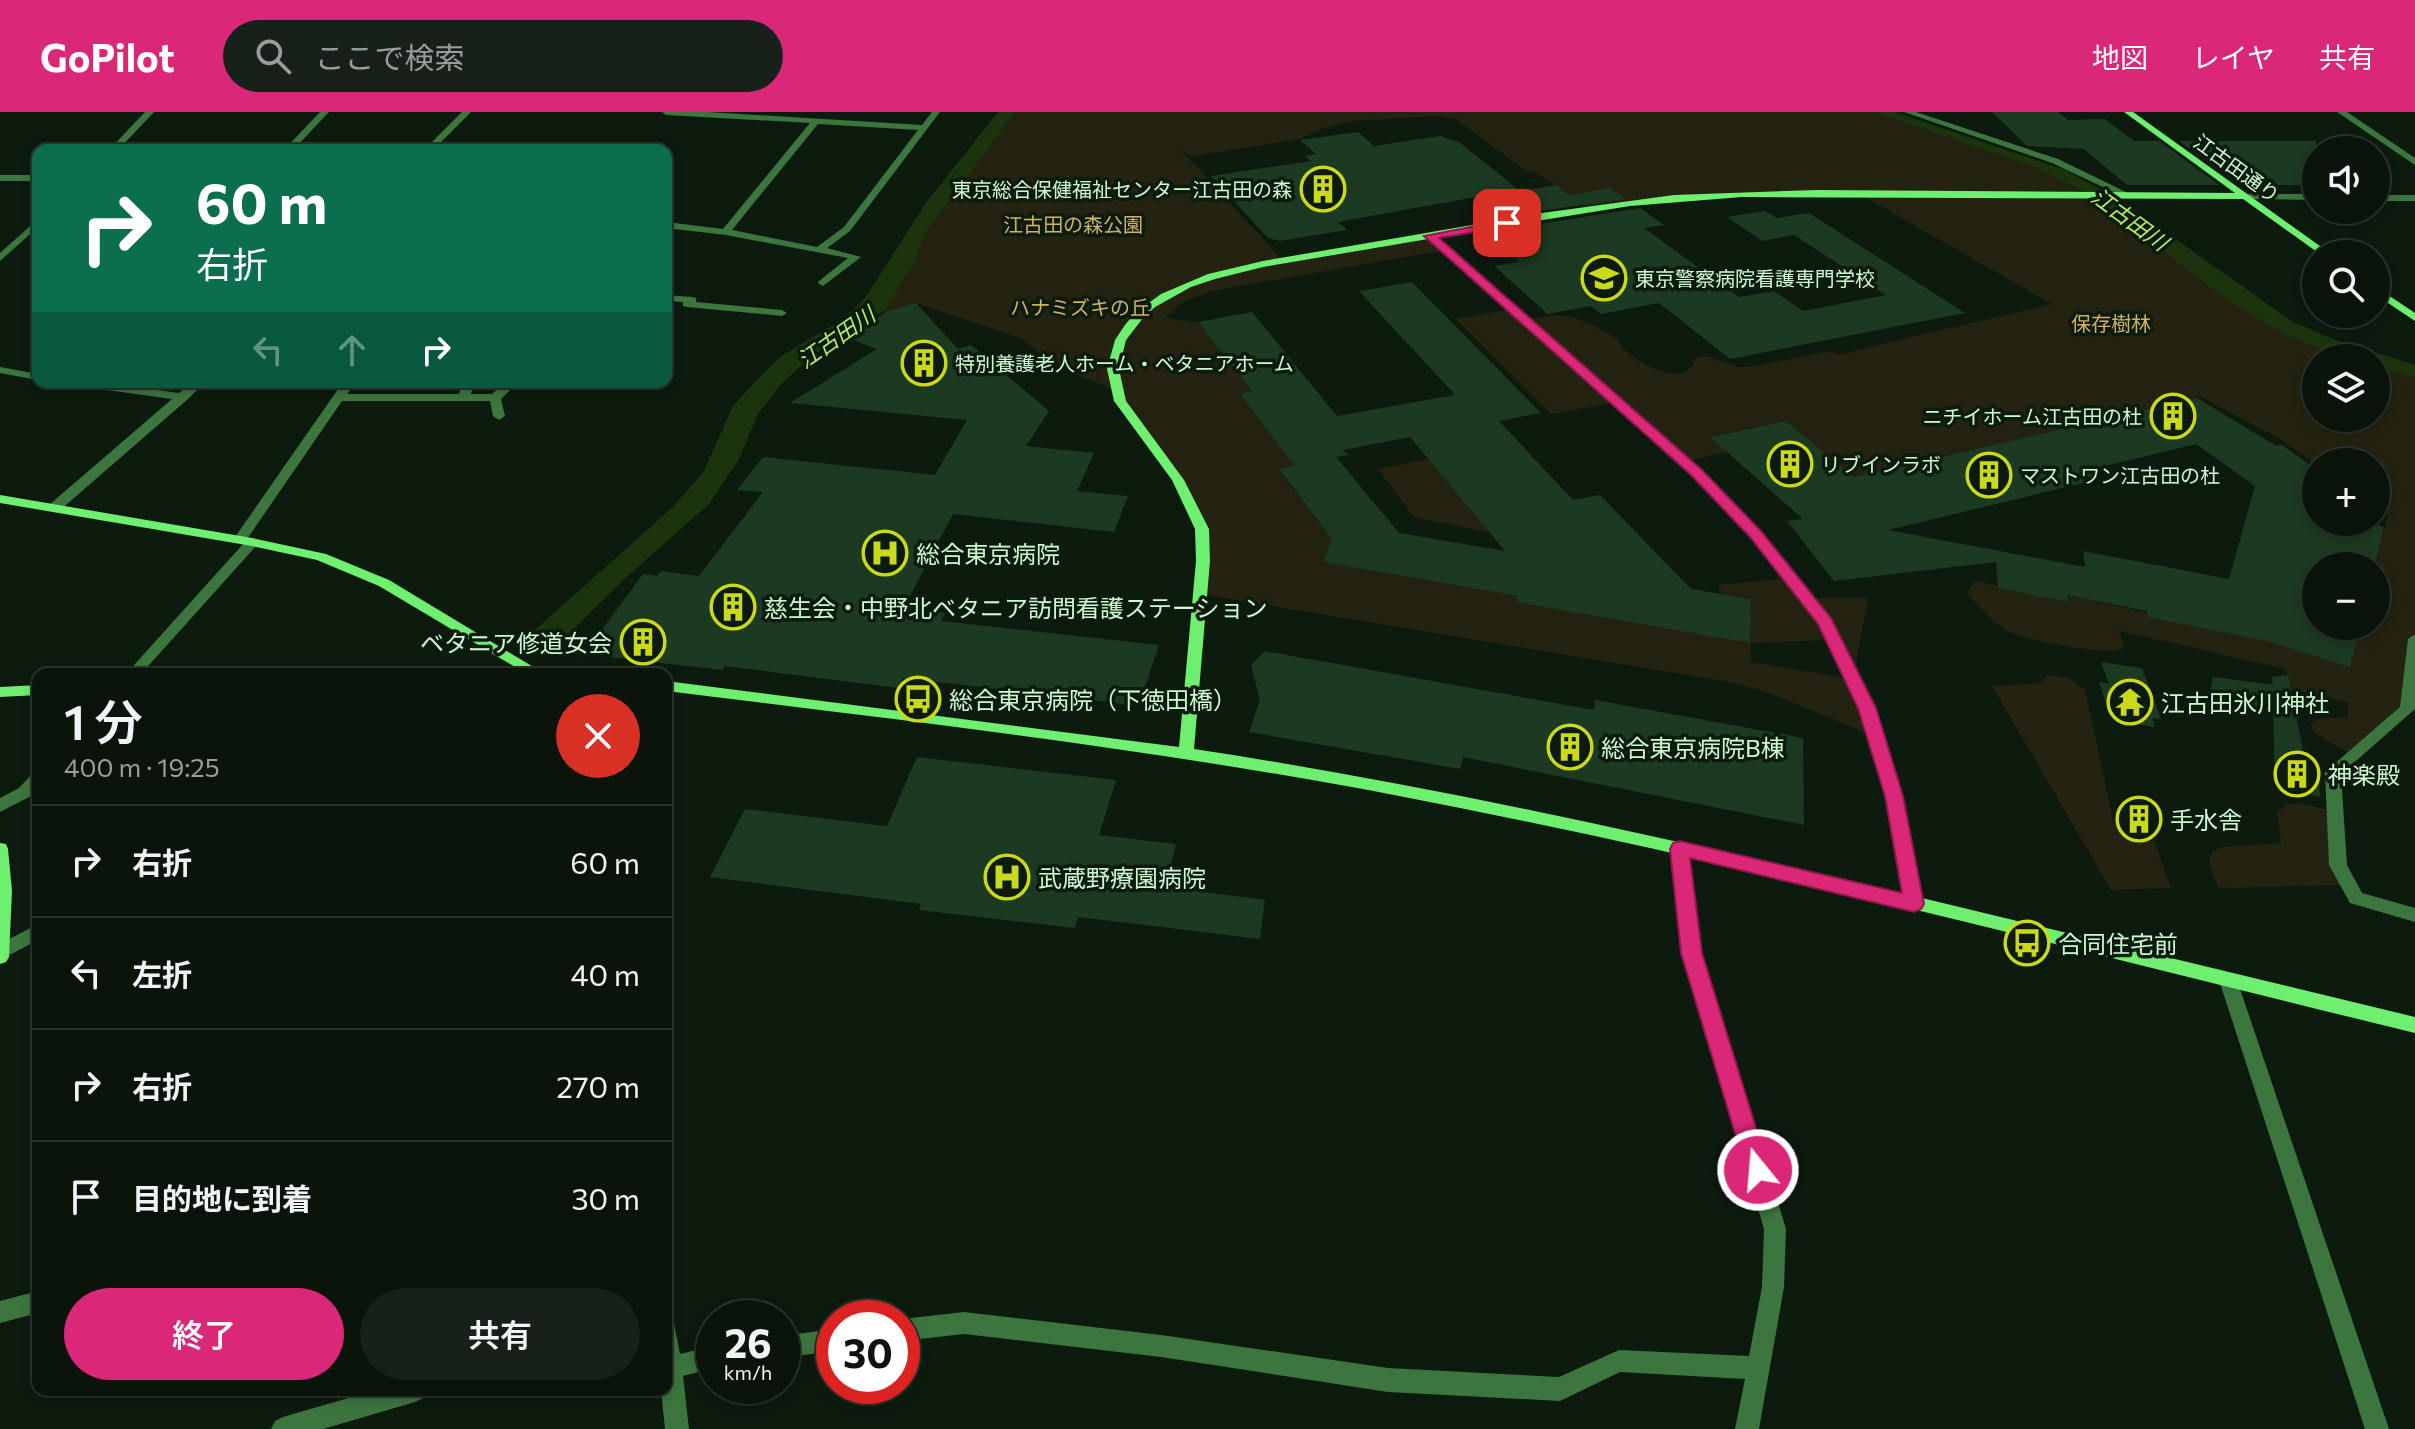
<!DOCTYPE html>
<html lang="ja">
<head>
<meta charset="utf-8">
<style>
  body { margin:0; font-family:Commissioner,"Noto Sans JP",sans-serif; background:#182119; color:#f1f3f6; height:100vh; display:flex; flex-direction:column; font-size:30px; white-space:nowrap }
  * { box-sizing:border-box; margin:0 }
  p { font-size:26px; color:#999e9d }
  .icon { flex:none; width:44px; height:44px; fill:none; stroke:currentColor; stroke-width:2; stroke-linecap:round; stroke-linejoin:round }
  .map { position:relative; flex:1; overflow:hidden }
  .drawer { position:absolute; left:32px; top:556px; width:640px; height:728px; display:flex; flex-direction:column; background:#0a140b; border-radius:16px; box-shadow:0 4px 12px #0003,0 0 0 2px #2a332c }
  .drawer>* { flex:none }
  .top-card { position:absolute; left:32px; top:32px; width:640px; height:244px; border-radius:16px; box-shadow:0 4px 12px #0003,0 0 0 2px #2a332c; background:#0b6e4f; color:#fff; overflow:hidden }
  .buttons { position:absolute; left:2302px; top:24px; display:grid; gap:16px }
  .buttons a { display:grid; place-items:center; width:88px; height:88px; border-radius:50%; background:#0a140b; box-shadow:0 4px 12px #0003,0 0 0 2px #2a332c; font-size:40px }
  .speed { position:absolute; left:696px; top:1188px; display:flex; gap:16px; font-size:40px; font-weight:700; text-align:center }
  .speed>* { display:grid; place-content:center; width:104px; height:104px; border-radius:50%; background:#0a140b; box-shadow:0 4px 12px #0003,0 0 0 2px #2a332c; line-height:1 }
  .speed small { font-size:20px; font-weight:400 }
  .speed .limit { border:12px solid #d22; background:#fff; color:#111 }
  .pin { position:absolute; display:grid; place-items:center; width:68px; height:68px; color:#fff; margin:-34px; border-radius:16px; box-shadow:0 4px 12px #0006 }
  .me { position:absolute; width:88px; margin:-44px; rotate:343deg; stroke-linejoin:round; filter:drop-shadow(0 0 6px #0008) }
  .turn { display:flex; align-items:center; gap:28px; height:168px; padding:0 32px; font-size:36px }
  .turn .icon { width:104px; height:104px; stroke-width:2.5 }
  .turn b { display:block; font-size:56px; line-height:68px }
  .lanes { display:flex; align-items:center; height:76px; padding:0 32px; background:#0003; justify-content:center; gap:40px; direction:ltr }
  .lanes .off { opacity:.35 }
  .round { display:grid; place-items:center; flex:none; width:84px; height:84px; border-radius:42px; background:#182119 }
  .head { display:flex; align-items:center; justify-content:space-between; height:136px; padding:0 32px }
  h1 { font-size:48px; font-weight:600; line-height:60px }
  .button { display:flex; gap:16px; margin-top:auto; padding:16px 32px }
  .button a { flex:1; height:92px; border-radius:48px; background:#db2777; color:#fff; font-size:32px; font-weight:600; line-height:92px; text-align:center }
  .button a+a { background:#182119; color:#f1f3f6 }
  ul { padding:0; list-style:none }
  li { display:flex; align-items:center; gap:24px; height:112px; padding:0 32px; border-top:2px solid #2a332c }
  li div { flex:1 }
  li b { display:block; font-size:30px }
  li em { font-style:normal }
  header { display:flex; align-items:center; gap:48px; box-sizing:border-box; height:112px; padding:0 40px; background:#db2777; color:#fff }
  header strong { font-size:38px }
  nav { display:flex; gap:44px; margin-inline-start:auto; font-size:28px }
  .search { width:560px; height:72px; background:#182119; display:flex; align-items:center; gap:20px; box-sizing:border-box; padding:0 28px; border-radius:44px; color:#999e9d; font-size:30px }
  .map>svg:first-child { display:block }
</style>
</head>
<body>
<header>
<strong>GoPilot</strong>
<div class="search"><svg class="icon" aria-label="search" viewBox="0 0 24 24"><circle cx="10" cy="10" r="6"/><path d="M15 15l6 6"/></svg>ここで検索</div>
<nav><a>地図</a><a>レイヤ</a><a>共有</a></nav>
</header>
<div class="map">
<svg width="2415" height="1317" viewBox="0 0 2415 1317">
  <rect width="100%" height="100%" fill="#0d1b0f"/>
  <path fill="#242311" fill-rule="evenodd" d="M1015 0H1873L2036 56 2057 66 2098 89 2269 213 2352 246H2316V306H2376V254L2415 266V599L2407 597 2353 643 2315 621 2310 612 2321 606H2347L2349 591 2290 577 2286 557 2119 519 2124 536C2110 545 2026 528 2009 520 1993 511 1980 494 1967 482L1975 469 2069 489 2067 483 2260 525 2350 554 2360 514H2376V454H2361L2375 452 2388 404 2376 396V350H2316V353L2282 328 2201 285 1854 365 1786 309 1712 324 1727 340 1685 350 1617 290 1551 302 1456 207 1513 197 1525 208C1545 204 1561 200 1581 208 1590 211 1601 217 1610 222 1617 226 1621 234 1627 240 1643 254 1689 278 1695 246L1707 244 1738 255 1755 254 1831 239 1837 243 2052 192 1858 81 1716 83 1590 97 1534 59 1528 60 1456 7 1434 4 1352 9 1320 17 1300 27 1192 44 1182 39 1283 149 1430 124 1446 138 1211 179 1181 191 1165 206 1198 210 1252 279 1240 282 1295 354 1279 358 1332 427 1323 450 1518 484V490L1750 530 1751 487 1722 482 1718 473 1790 466 1806 486H1868L1853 567 1876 625 1767 580 1729 570 1200 482 1194 397 1115 278 1060 256 1020 226 916 191 878 202 886 197 925 122ZM1833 528 1851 567 1751 550V531Z
    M1460 341 1489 420 1414 405 1378 357Z
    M2047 563 2068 566 2085 577 2114 712 2150 718 2171 776 2111 778 1992 574 2042 571Z
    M2301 691 2335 700 2349 773 2218 776 2209 752 2212 740 2223 735 2281 731 2277 700 2286 693Z"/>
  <path fill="#1c340d" d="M998 0H1015L925 122 915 149 886 197 812 244 780 273 758 302 738 349 709 392 630 462 550 540 527 525 673 395 703 361 733 294 754 271 780 245 843 207 866 185 925 92Z
    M1874 0H1895L2065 58 2122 89 2291 209 2330 226 2415 253V266L2376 254V246C2275 246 2180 146 2101 91 2081 77 2058 67 2036 56Z"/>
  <path fill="#1b3a21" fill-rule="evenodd" d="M1992 0H2058L2068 8 2105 7 2134 29H2159L2219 73H2127L2084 37 2027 34Z
    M1358 20 1374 34 1440 24 1459 30 1520 79 1556 73 1569 83 1610 76 1626 87 1505 104 1498 81 1338 110 1347 118 1280 129 1268 126 1211 64 1311 49 1305 44 1316 42 1300 28Z
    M2179 29H2316V73H2240Z
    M1640 96 1664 113 1644 116 1739 185 1774 179 1803 199 1886 183 1794 123 1762 129 1727 105 1765 99 1777 106 1809 101 1965 201 1730 247 1659 191 1601 202 1591 194 1548 202 1494 154 1518 150 1509 117Z
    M1412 170 1541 301 1499 309 1573 388 1600 383 1691 477 1751 487 1750 531 1517 490 1518 484 1323 450 1332 427 1279 357 1295 354 1240 282 1252 279 1198 210 1252 200 1337 304 1455 283 1359 179ZM1410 325 1505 439 1399 421 1336 345 1348 343 1343 338Z
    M916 191 958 237 971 233 1049 299 1026 334 1094 341 1077 379 1128 384 1114 420 953 402 903 497 945 501 941 509 1159 533 1142 584 1129 581 1124 592 903 566 898 576 725 554 722 558 584 542 643 462 657 464 661 459 699 464 763 380 737 378 763 345 935 363 967 308 790 291 877 237 845 225 888 199Z
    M2197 286 2276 334 2282 333 2316 357V410H2366L2384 415 2375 454H2316V514H2360L2350 555 2267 529 2148 505 2147 499 2067 483 2069 490 1998 476 1996 450 1834 469 1787 409 1803 407 1710 325 1786 309 1854 365ZM2196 332 2255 374 2229 467 2083 439 2085 455 1888 418 2100 367 2088 358Z
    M1265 539 1594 598 1595 588 1803 626 1804 713 1463 645 1460 657 1249 620 1260 588 1251 553Z
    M2101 550 2142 556 2161 607 2152 606 2155 615 2123 610 2120 602 2109 601 2099 570 2109 572Z
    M2288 563 2305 648 2318 652 2320 685 2275 672 2273 600 2209 585 2213 565 2273 573 2272 565Z
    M917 645 1116 668 1099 723 1176 732 1166 775 1265 788 1260 827 1078 805 1075 816 919 798 921 792 710 765 745 697 887 714Z"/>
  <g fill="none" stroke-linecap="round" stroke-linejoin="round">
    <path fill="#3d753e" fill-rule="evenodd" d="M145 0H154L118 38H109Z
      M320 0H329L293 38H284Z
      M462 0H471L433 38H424Z
      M662 0H707L922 13 932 0H940L850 119 827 136 861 145 823 174 818 171 819 169 848 146 726 123 666 116V110L723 117 810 11 666 3ZM818 12 918 18 844 115 817 135 732 118Z
      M1904 0H1916L2058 47 2130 82 2122 84 2052 51Z
      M2337 0H2347L2415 46V53Z
      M0 63H38V69H0Z
      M2247 82H2316V88L2244 87V83Z
      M2376 83H2415V89H2376Z
      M38 107V115L0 149V141Z
      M666 183 692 185 696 186V190L782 198 787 201 782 204 687 195 683 194V190L666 189Z
      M0 255 38 262V268L0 261Z
      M65 270H97L179 281 192 270H205L188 287 59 399 54 400 48 396 49 393 172 287 71 273Z
      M343 270H355L347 282H459L462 270H474L471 282H492L505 270H518L501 287 505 304 499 308 493 304 490 289H342L247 427H257V433L141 562H126L244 431H235L233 428Z
      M2415 522V597L2341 662 2347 753 2362 781 2415 796V810L2350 791 2329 753 2325 660 2400 595 2408 527Z
      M38 660V676L31 684 0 700V686L19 676 32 662Z
      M1680 731 1686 732 1688 737 1701 841 1786 1117 1784 1175 1759 1317H1735L1745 1267 1620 1260 1560 1289 1388 1280 1161 1245 964 1222 902 1229V1207L964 1200 1161 1223 1388 1256 1559 1265 1619 1238 1749 1244 1762 1175 1764 1117 1683 841 1672 737 1674 732Z
      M38 812V828L0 848V832Z
      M2228 860 2235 863 2237 868 2389 1317H2365L2219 868 2221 863Z
      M38 1179V1201L0 1211V1189Z
      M666 1209 674 1212 680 1242 714 1234V1256L683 1264 689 1317H665L661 1278H666Z
      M834 1217V1239L782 1246V1224Z
      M376 1278H427L423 1286 415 1290 323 1317H271L275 1309 283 1305Z"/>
    <path fill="#6fef6f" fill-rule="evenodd" d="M2124 0H2133L2331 142H2320L2243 87 1742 85 1630 94 1437 125 1700 357 1760 419 1830 507 1875 596 1902 684 1922 786 2415 905V921C2075 838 1738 749 1394 683 1153 637 909 609 666 579V569L1179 635 1196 449 1195 417 1172 368 1114 289 1107 257 1115 228 1125 213 1135 201 1161 182 1208 162 1263 149 1542 101 1674 83 1816 78 2235 81ZM1428 127 1692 363 1750 425 1819 512 1859 596 1886 684 1903 782C1669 727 1433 673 1194 637L1210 449 1209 417 1184 368 1126 289 1119 257 1126 228 1143 206 1155 195 1191 175 1215 167 1263 155Z
      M2376 175 2415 201V209L2376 183Z
      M0 383 252 426 326 442 389 468 545 562H527L379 474 317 448 252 434 0 391Z
      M38 573V583L0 585V575Z
      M0 731 6 732 8 737 12 779 9 845 6 850 0 852Z"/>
  </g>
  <path fill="#db2777" stroke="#8e194d" stroke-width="2" d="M1507 108 1512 111 1511 114 1439 126 1701 357 1761 419 1831 506 1876 596 1903 684 1924 792 1921 797 1914 800 1690 746 1702 841 1769 1058 1766 1066 1758 1069 1749 1066 1746 1058 1681 841 1670 737 1673 731 1680 729 1902 781 1885 684 1858 596 1818 512 1750 425 1691 363 1424 124Z"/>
  <defs>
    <g id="building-ring" transform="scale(2.3)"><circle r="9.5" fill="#0d1b0f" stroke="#cada19" stroke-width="1.5"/><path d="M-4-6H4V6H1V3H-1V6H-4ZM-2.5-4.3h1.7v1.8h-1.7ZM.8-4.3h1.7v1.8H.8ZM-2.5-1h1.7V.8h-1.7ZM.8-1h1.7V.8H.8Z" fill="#cada19"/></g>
    <g id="university-ring" transform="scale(2.3)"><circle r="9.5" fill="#0d1b0f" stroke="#cada19" stroke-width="1.5"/><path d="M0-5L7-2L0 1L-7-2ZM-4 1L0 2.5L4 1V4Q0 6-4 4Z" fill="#cada19"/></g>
    <g id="hospital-ring" transform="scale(2.3)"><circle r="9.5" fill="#0d1b0f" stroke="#cada19" stroke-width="1.5"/><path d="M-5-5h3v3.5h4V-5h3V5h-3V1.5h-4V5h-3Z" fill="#cada19"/></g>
    <g id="bus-ring" transform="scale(2.3)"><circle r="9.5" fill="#0d1b0f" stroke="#cada19" stroke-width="1.5"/><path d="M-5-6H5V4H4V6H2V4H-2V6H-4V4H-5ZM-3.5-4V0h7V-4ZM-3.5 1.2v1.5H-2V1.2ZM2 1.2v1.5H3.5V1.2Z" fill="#cada19"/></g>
    <g id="temple-ring" transform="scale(2.3)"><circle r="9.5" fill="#0d1b0f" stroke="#cada19" stroke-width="1.5"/><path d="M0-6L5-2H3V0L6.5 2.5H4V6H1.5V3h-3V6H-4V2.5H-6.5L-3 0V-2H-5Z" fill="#cada19"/></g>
  </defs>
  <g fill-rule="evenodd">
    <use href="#building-ring" x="1323" y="77"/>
    <use href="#university-ring" x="1604" y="166"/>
    <use href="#building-ring" x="924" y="251"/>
    <use href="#building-ring" x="2173" y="304"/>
    <use href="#building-ring" x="1790" y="352"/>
    <use href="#building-ring" x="1989" y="363"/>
    <use href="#hospital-ring" x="885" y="441"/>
    <use href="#building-ring" x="733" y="495"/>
    <use href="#building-ring" x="643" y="530"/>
    <use href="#bus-ring" x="918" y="587"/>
    <use href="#temple-ring" x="2130" y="590"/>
    <use href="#building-ring" x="1570" y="635"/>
    <use href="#building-ring" x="2297" y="662"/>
    <use href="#building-ring" x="2139" y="707"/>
    <use href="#hospital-ring" x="1007" y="765"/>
    <use href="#bus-ring" x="2027" y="831"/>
  </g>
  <g text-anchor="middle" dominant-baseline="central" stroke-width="7" stroke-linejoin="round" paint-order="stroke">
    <g font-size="20" fill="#cdf9d1" stroke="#0d1b0f">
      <text transform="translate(2237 56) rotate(36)">江古田通り</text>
    </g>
    <g font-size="20" fill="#cdf9d1" stroke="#0d1b0f" text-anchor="start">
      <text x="1292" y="77" text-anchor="end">東京総合保健福祉センター江古田の森</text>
      <text x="1635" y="166">東京警察病院看護専門学校</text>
      <text x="955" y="251">特別養護老人ホーム・ベタニアホーム</text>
      <text x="2142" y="304" text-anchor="end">ニチイホーム江古田の杜</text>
      <text x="1821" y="352">リブインラボ</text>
      <text x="2020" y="363">マストワン江古田の杜</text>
    </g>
    <g font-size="20" fill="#d0b262" stroke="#0d1b0f">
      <text x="1073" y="112">江古田の森公園</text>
      <text x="1080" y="195">ハナミズキの丘</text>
      <text x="2111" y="211">保存樹林</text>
    </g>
    <g font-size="22" font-style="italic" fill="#b2ee67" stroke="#0d1b0f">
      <text transform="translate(2130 107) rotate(36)">江古田川</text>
      <text transform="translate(836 225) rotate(-35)">江古田川</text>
    </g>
    <g font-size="24" fill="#cdf9d1" stroke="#0d1b0f" text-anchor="start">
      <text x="916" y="441">総合東京病院</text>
      <text x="764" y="495">慈生会・中野北ベタニア訪問看護ステーション</text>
      <text x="612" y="530" text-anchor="end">ベタニア修道女会</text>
      <text x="949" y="587">総合東京病院（下徳田橋）</text>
      <text x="2161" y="590">江古田氷川神社</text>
      <text x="1601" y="635">総合東京病院B棟</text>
      <text x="2328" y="662">神楽殿</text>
      <text x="2170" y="707">手水舎</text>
      <text x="1038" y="765">武蔵野療園病院</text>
      <text x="2058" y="831">合同住宅前</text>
    </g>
  </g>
</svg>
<div class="buttons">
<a><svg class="icon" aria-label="sound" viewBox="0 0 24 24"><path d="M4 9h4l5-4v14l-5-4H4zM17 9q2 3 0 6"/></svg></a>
<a><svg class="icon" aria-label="search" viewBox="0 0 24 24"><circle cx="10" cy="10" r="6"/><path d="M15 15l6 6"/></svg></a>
<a><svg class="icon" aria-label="layers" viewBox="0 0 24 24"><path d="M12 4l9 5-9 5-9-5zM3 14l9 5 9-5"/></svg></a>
<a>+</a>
<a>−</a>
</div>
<div class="speed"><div>26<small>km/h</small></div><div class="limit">30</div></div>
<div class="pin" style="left:1507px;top:111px;background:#d93025"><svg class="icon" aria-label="arrive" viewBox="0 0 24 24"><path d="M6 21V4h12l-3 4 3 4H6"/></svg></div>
<svg class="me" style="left:1758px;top:1058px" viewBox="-20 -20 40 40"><circle r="17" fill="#db2777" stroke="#fff" stroke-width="3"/><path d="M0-11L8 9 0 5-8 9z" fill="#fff"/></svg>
<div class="top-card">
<div class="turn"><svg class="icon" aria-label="right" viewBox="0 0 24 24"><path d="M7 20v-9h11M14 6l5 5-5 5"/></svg><div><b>60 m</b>右折</div></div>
<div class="lanes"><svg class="icon off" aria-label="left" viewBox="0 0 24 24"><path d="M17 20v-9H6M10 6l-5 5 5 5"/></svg><svg class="icon off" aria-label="ahead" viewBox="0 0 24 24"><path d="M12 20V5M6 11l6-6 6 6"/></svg><svg class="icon" aria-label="right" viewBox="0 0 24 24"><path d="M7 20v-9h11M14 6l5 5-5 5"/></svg></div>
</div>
<section class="drawer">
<div class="head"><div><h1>1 分</h1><p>400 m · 19:25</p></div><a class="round" style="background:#d93025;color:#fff"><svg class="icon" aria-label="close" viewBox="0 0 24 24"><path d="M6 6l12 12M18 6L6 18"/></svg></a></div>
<ul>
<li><svg class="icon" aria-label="right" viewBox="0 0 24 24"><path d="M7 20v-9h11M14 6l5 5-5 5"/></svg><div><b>右折</b></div><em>60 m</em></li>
<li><svg class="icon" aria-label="left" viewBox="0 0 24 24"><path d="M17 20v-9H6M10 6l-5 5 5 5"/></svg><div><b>左折</b></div><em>40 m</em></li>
<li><svg class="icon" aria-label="right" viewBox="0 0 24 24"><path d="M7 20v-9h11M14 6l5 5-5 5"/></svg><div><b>右折</b></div><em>270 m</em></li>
<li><svg class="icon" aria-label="arrive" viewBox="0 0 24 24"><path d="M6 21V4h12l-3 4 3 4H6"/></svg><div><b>目的地に到着</b></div><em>30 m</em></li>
</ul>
<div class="button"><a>終了</a><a>共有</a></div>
</section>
</div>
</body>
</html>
